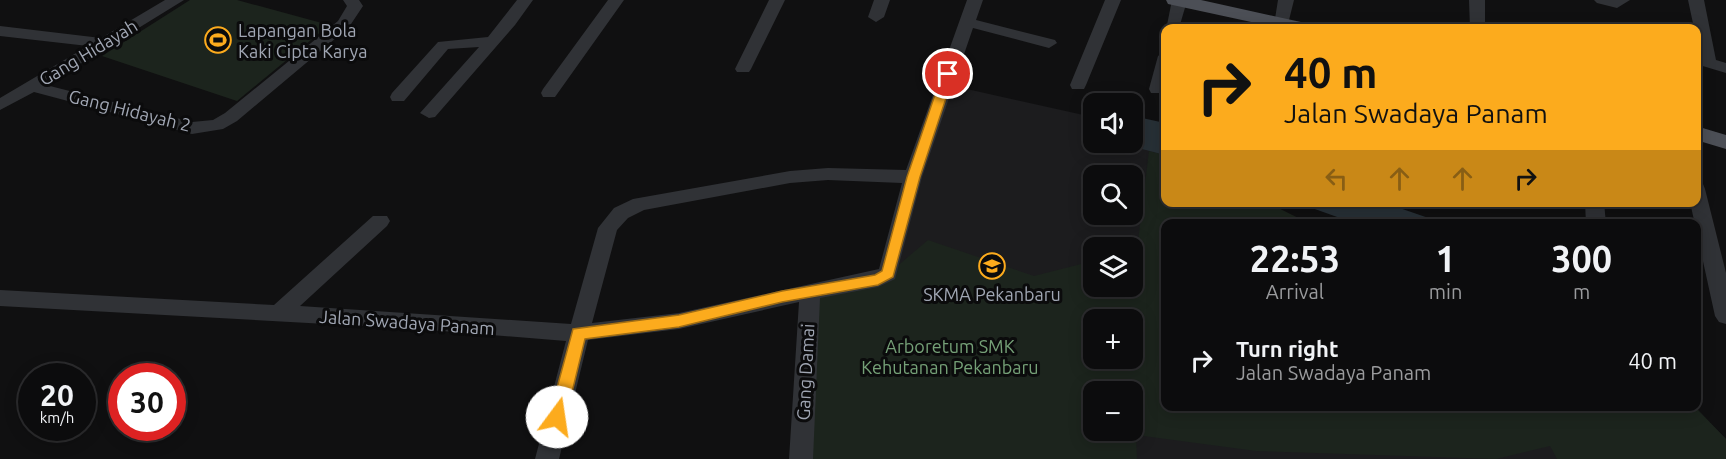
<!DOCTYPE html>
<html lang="en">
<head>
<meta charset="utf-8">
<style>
  body { margin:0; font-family:Ubuntu,sans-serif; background:#1a1a1b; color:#f1f3f6; height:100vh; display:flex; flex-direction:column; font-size:22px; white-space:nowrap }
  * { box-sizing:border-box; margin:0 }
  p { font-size:20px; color:#9a9b9d }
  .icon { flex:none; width:33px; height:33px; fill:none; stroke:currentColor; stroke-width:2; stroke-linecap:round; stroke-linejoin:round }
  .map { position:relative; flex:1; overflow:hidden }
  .side { position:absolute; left:1161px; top:219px; width:540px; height:192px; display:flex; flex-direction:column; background:#0c0c0d; border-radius:12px; box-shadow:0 3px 15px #0003,0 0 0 2px #2c2c2e }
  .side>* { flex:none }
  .top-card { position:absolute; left:1161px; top:24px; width:540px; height:183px; border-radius:12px; box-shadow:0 3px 15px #0003,0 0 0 2px #2c2c2e; background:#fcab1d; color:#111; overflow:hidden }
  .controls { position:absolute; left:1083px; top:93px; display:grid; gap:12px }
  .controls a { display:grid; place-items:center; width:60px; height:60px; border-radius:12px; background:#0c0c0d; box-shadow:0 3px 15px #0003,0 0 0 2px #2c2c2e; font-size:30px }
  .speed { position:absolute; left:18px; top:363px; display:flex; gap:12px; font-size:30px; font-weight:700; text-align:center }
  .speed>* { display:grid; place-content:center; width:78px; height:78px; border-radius:50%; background:#0c0c0d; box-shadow:0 3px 15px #0003,0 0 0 2px #2c2c2e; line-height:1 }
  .speed small { font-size:15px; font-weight:400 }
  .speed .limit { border:9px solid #d22; background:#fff; color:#111 }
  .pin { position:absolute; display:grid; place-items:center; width:51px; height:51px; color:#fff; margin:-26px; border:3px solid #fff; border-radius:50%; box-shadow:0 2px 6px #0007 }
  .me { position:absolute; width:66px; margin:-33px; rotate:14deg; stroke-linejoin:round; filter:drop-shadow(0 0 4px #0008) }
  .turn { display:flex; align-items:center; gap:21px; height:126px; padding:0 24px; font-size:27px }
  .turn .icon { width:78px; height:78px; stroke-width:2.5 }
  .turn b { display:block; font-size:42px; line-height:51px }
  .lanes { display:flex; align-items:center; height:57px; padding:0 24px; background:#0003; justify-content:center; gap:30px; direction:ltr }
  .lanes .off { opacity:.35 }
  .eta { display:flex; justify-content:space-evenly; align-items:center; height:102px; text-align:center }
  .eta b { font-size:36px; font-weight:600; line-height:42px }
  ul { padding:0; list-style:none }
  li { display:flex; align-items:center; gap:18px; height:78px; padding:0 24px }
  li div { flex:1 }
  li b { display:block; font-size:22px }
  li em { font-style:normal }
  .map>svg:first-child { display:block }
</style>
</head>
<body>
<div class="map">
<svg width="1726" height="459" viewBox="0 0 1726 459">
  <rect width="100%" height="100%" fill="#101011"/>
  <path fill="#1c1c1e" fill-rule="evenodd" d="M949 85 1088 116 1093 119 1094 142H1132L1165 155 1166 202 1268 203 1308 223 1166 224V406L1695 407 1726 439V459H801L884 284ZM1094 176H1132V214H1094ZM1094 248H1132V286H1094ZM1094 320H1132V358H1094ZM1094 392H1132V430H1094Z"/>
  <path fill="#1c241d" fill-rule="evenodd" d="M190 0H237L329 25 237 101 102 56Z
    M1149 151 1165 155 1166 202 1268 203 1308 223 1166 224V406L1695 407 1726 439V459H1557L1550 446 1496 459 1256 451 1136 435 1137 459H801L810 293 888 274 928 240 1034 276 1093 261 1094 286H1132L1133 251 1137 249ZM1094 320H1132V358H1094ZM1094 392H1132V430H1094Z"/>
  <path fill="#283137" d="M1133 116 1165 123V155L1119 143 1132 142Z
    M1298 203H1385L1443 223H1354Z"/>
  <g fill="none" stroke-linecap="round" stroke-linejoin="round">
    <path fill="#303236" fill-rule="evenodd" d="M165 0H184L46 85 192 122 213 120 225 113 338 21 347 6 343 0H359L363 6 349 27 237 121 223 129 192 134 34 92 0 110V98L88 46 0 36V26L101 38Z
      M517 0H533L515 25 435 117 429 118 420 113 479 47 448 49 404 101H392L390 97 392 93 438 42 488 37Z
      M608 0H624L555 97H543L541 93 543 89Z
      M769 0H785L751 69 749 72H737L735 69Z
      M874 0H890L884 17 876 22 868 17Z
      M967 0H983L976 20 1055 40 1057 43 1049 48 973 28 922 177 895 279 878 287 820 298 813 459H789L799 302 679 329 588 340 559 459H535L566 341 417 329 0 306V290L274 305 373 216H387L390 221 387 226 300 306 571 324 598 228 614 208 633 199 790 171 828 168 906 170ZM828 180 902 183 879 269 679 313 592 323 617 230 628 218 644 210 790 183Z
      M1105 0H1121L1086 85 1084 89H1072L1070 85Z
      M1172 0 1187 1 1179 28 1166 30Z
      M1278 0H1294L1287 28H1277L1274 25Z
      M1469 0H1485V28H1470Z
      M1594 0H1630L1617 8 1597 3Z
      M1688 0H1704L1716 60 1726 63V73L1696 64V54L1699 55 1696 28H1694Z
      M1166 51 1165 89 1163 93H1151L1149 89 1158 56Z
      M1696 183 1703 184 1705 189 1726 273V324L1719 322 1715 316 1690 202H1696Z
      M1585 202H1604L1606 224H1586Z"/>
    <path fill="#4c4f56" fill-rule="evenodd" d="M1166 0H1201L1310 24 1313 28H1279L1168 4Z
      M1696 126 1726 135V149L1696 140Z"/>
  </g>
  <path fill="#fcab1d" stroke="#a46f13" stroke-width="1.5" d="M948 70 954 74 920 177 893 277 878 285 782 302 679 327 585 339 566 417 563 422H552L549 417 573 329 679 315 782 291 875 275 882 271 907 177 942 74Z"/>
  <defs>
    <g id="stadium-ring" transform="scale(1.35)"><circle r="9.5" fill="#0b0b0c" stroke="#fcab1d" stroke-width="1.5"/><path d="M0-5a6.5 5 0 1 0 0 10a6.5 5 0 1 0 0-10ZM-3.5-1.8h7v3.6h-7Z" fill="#fcab1d"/></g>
    <g id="school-ring" transform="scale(1.35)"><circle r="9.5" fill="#0b0b0c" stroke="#fcab1d" stroke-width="1.5"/><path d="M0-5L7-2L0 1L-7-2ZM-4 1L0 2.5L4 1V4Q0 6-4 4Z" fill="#fcab1d"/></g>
  </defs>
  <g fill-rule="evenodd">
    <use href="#stadium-ring" x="218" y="40"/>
    <use href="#school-ring" x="992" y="266"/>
  </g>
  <g text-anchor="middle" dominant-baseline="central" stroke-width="6" stroke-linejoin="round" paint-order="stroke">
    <g font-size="18" fill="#a0a6b3" stroke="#0b0b0c" text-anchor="start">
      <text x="238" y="30">Lapangan Bola<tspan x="238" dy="21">Kaki Cipta Karya</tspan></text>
      <text x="992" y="294" text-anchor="middle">SKMA Pekanbaru</text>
    </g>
    <g font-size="18" fill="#a0a6b3" stroke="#0b0b0c">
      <text transform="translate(88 52) rotate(-31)">Gang Hidayah</text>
      <text transform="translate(130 110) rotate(14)">Gang Hidayah 2</text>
      <text transform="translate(407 322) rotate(4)">Jalan Swadaya Panam</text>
      <text transform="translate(805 372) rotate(-87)">Gang Damai</text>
    </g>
    <g font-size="18" fill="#75a077" stroke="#0b0b0c">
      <text x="950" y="346">Arboretum SMK<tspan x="950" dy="21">Kehutanan Pekanbaru</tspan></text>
    </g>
  </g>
</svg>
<div class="controls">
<a><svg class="icon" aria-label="sound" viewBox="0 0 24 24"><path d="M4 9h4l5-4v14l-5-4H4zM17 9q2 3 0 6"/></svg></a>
<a><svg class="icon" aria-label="search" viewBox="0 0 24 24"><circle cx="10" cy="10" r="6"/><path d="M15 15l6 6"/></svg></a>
<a><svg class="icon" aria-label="layers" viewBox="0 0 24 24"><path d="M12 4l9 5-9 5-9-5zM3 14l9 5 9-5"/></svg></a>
<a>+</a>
<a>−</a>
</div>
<div class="speed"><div>20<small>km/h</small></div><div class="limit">30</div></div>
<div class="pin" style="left:948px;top:74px;background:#d93025"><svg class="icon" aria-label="arrive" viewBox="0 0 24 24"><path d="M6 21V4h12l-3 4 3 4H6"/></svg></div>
<svg class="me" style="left:557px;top:417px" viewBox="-20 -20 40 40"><circle r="19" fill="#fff"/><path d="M0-13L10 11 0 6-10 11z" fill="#fcab1d"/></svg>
<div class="top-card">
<div class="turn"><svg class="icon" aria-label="right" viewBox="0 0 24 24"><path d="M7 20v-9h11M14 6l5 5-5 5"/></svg><div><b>40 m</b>Jalan Swadaya Panam</div></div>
<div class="lanes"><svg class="icon off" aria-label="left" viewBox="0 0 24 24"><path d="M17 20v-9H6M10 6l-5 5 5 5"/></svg><svg class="icon off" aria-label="ahead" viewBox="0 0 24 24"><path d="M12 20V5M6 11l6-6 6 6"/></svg><svg class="icon off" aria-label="ahead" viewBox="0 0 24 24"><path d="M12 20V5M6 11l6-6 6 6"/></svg><svg class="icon" aria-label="right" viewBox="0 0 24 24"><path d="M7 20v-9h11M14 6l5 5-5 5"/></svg></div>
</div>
<section class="side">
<div class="eta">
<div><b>22:53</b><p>Arrival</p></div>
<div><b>1</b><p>min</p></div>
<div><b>300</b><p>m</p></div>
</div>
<ul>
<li><svg class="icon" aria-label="right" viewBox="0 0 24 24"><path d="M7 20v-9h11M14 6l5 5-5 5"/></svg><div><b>Turn right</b><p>Jalan Swadaya Panam</p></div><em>40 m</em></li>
</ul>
</section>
</div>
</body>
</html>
